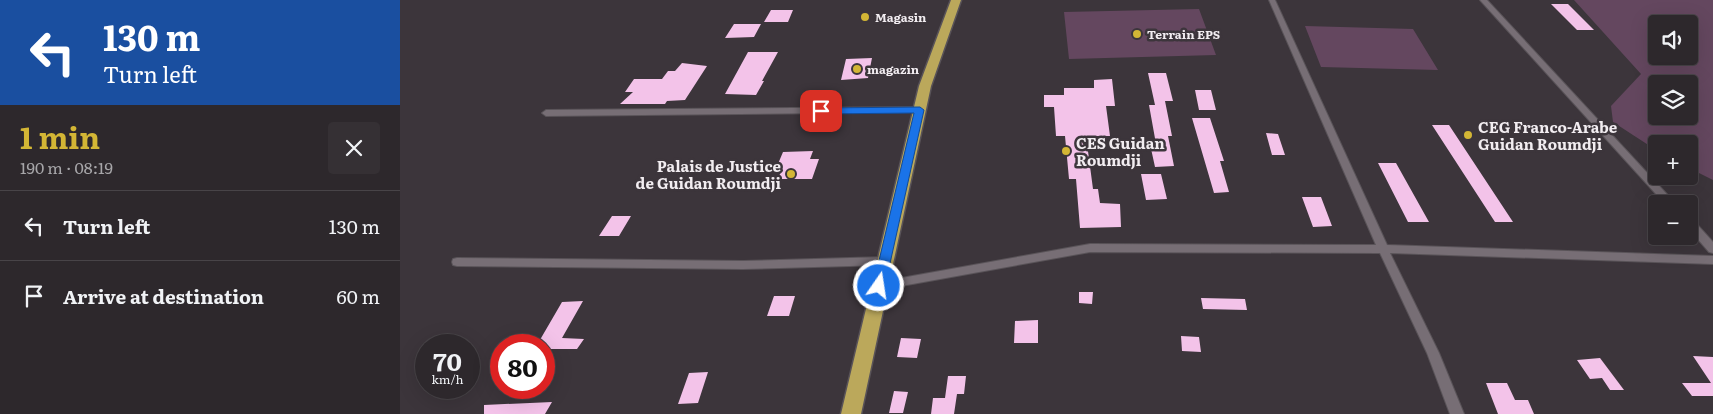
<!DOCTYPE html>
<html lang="en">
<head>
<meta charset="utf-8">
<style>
  body { margin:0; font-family:Literata,serif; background:#353034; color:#f1f3f6; height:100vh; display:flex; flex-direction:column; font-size:19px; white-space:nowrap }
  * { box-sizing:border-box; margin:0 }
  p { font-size:16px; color:#a7a6a9 }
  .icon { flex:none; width:28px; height:28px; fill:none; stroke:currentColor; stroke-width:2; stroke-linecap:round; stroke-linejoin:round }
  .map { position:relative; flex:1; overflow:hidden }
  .panel { display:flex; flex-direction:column; background:#2d282c; width:400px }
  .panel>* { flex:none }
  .top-card { background:#1a4fa0; color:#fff; overflow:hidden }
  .controls { position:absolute; left:1248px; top:15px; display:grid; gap:10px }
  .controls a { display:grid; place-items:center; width:50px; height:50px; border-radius:5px; background:#2d282c; box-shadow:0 5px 20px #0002,0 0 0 1px #484448; font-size:25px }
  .speed { position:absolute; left:15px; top:334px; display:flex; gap:10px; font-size:25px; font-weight:700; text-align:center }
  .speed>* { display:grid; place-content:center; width:65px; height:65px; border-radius:50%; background:#2d282c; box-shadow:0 5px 20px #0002,0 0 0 1px #484448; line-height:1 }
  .speed small { font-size:12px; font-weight:400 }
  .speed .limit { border:8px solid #d22; background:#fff; color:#111 }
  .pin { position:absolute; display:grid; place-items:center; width:42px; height:42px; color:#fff; margin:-21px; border-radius:10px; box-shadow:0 2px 8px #0006 }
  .me { position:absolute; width:55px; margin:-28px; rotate:13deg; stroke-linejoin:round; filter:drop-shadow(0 0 4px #0008) }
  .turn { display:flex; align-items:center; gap:18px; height:105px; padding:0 20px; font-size:22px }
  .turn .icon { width:65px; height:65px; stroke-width:2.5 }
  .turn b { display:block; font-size:35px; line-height:42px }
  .round { display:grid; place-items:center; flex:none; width:52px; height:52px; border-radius:5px; background:#353034 }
  .headline { display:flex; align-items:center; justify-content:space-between; height:85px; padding:0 20px }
  h1 { font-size:30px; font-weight:700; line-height:38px; color:#d3b635 }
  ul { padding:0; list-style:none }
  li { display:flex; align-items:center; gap:15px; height:70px; padding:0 20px; border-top:1px solid #484448 }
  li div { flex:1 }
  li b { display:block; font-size:19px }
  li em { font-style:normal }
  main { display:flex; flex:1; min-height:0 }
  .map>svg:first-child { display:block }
</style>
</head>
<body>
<main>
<section class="panel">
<div class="top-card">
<div class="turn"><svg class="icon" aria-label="left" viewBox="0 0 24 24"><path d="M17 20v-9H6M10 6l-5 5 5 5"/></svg><div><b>130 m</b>Turn left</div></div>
</div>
<div class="headline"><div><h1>1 min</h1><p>190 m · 08:19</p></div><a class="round"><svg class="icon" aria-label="close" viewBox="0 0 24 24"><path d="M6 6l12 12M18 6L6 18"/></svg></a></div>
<ul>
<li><svg class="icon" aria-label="left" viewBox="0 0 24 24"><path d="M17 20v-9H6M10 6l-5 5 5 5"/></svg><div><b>Turn left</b></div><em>130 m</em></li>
<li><svg class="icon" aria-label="arrive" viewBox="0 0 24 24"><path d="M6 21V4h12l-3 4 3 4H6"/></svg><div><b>Arrive at destination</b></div><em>60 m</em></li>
</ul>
</section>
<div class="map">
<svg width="1313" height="414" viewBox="0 0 1313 414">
  <rect width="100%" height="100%" fill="#3c353b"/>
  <path fill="#64475f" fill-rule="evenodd" d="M1174 0H1313V180L1289 168V144H1256V150L1213 122 1211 106 1241 74ZM1256 24H1289V56H1256ZM1256 84H1289V116H1256Z
    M799 9 816 55 669 59 664 12Z
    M905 26 1013 29 1038 70 921 67Z"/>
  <path fill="#f3c3e9" d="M1151 4H1168L1194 30H1177Z
    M371 10H393L388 22H364Z
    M334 24H361L354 37 325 38Z
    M348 52H378L362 81H364L356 95 325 94Z
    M472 58 468 78 441 80 446 59Z
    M282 63 307 66 285 100 267 101 265 104H220L233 92H225L234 79H262L268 71H275Z
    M748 73H766L773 101H765L772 136H768L774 166 755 167 750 144H756L749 105H755Z
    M712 79 715 106H706L710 136H686L693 189H698L700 203 720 204 721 227 680 228 676 179H669L665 136H656L654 107H644V95H664V88H694V80Z
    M795 90H811L816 110H799Z
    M792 118H810L824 161H820L829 192 814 193Z
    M1032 125H1049L1113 222H1095Z
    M866 133 878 134 885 155H872Z
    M413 151 410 159H419L412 179H378L381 171H375L383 152Z
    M978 163H996L1029 222H1008Z
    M741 174H761L767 199 746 200Z
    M902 197H921L932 226 913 227Z
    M212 216H231L219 236H199Z
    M679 292H693L692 304 679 303Z
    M374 296H395L389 316H367Z
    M801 298 845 299 847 310 803 309Z
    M183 301 162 338 184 339 177 349H144V345H137L162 302Z
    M638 320V343H614L615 321Z
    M781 336 799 337 801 352 782 351Z
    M501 338 521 339 517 358 497 357Z
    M1293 356 1313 357V396H1292L1282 383H1311Z
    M1200 358 1224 390H1210L1202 378 1190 379 1177 360Z
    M308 372 298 403 278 404 289 373Z
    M548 376H566L564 394H557L554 414H531L533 398H545Z
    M1086 383H1107L1115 400H1128L1134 414H1098Z
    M494 391 508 392 503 413H489Z
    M152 402 145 414H84V405Z"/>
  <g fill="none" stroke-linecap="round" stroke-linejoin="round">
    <g stroke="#595358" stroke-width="2">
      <path id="street" d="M869 0H875L987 245 1313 256V264L990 253 1039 353 1064 414H1050L1027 353 980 253 690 252 479 290 475 289 473 286 475 283 479 282 690 244 976 245Z
        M1080 0H1087L1276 204H1265Z
        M519 107 523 110 522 112 146 116 142 113 146 110Z
        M1289 219 1293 220 1313 242V253L1309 252 1289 229Z
        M485 257 489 258 490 261 489 264 485 265 343 269 57 266 53 265 52 262 53 259 57 258 343 261Z"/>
    </g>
    <g stroke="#595358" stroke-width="3">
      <path id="highway" d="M551 0H561L531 86 461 414H441L519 86Z"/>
    </g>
    <use href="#street" fill="#776e75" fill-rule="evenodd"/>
    <use href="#highway" fill="#bba85b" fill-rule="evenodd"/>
  </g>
  <path fill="#1a73e8" stroke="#114b97" d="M520 107 524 110 485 286 484 289H475L473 286 514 113 421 114 416 111 421 108Z"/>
  <g fill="#d3b635" stroke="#3c353b" stroke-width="2">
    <circle cx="465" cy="17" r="5"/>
    <circle cx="737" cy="34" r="5"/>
    <circle cx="457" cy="69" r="5"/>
    <circle cx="1068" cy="135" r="5"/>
    <circle cx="666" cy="151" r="5"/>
    <circle cx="391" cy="174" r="5"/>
  </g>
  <g text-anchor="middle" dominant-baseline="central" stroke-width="5" stroke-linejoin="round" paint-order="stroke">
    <g font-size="12" font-weight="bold" fill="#f2edf1" stroke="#3c353b" text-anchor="start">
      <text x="475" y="17">Magasin</text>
      <text x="747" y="34">Terrain EPS</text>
      <text x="467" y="69">magazin</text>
    </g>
    <g font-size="15" font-weight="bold" fill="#f2edf1" stroke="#3c353b" text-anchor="start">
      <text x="1078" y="126">CEG Franco-Arabe<tspan x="1078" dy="17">Guidan Roumdji</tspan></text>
      <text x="676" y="142">CES Guidan<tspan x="676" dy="17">Roumdji</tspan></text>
      <text x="381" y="165" text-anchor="end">Palais de Justice<tspan x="381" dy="17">de Guidan Roumdji</tspan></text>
    </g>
  </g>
</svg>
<div class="controls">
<a><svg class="icon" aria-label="sound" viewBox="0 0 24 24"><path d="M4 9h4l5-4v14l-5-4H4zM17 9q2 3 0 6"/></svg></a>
<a><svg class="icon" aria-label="layers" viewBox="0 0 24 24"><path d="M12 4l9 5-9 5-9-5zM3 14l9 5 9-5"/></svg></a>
<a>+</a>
<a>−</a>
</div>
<div class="speed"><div>70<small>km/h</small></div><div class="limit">80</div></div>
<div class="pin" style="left:421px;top:111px;background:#d93025"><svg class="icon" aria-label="arrive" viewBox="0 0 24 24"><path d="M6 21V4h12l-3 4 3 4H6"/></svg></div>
<svg class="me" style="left:479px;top:286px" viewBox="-20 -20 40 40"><circle r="17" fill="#1a73e8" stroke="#fff" stroke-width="3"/><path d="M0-11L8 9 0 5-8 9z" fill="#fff"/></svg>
</div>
</main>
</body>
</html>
